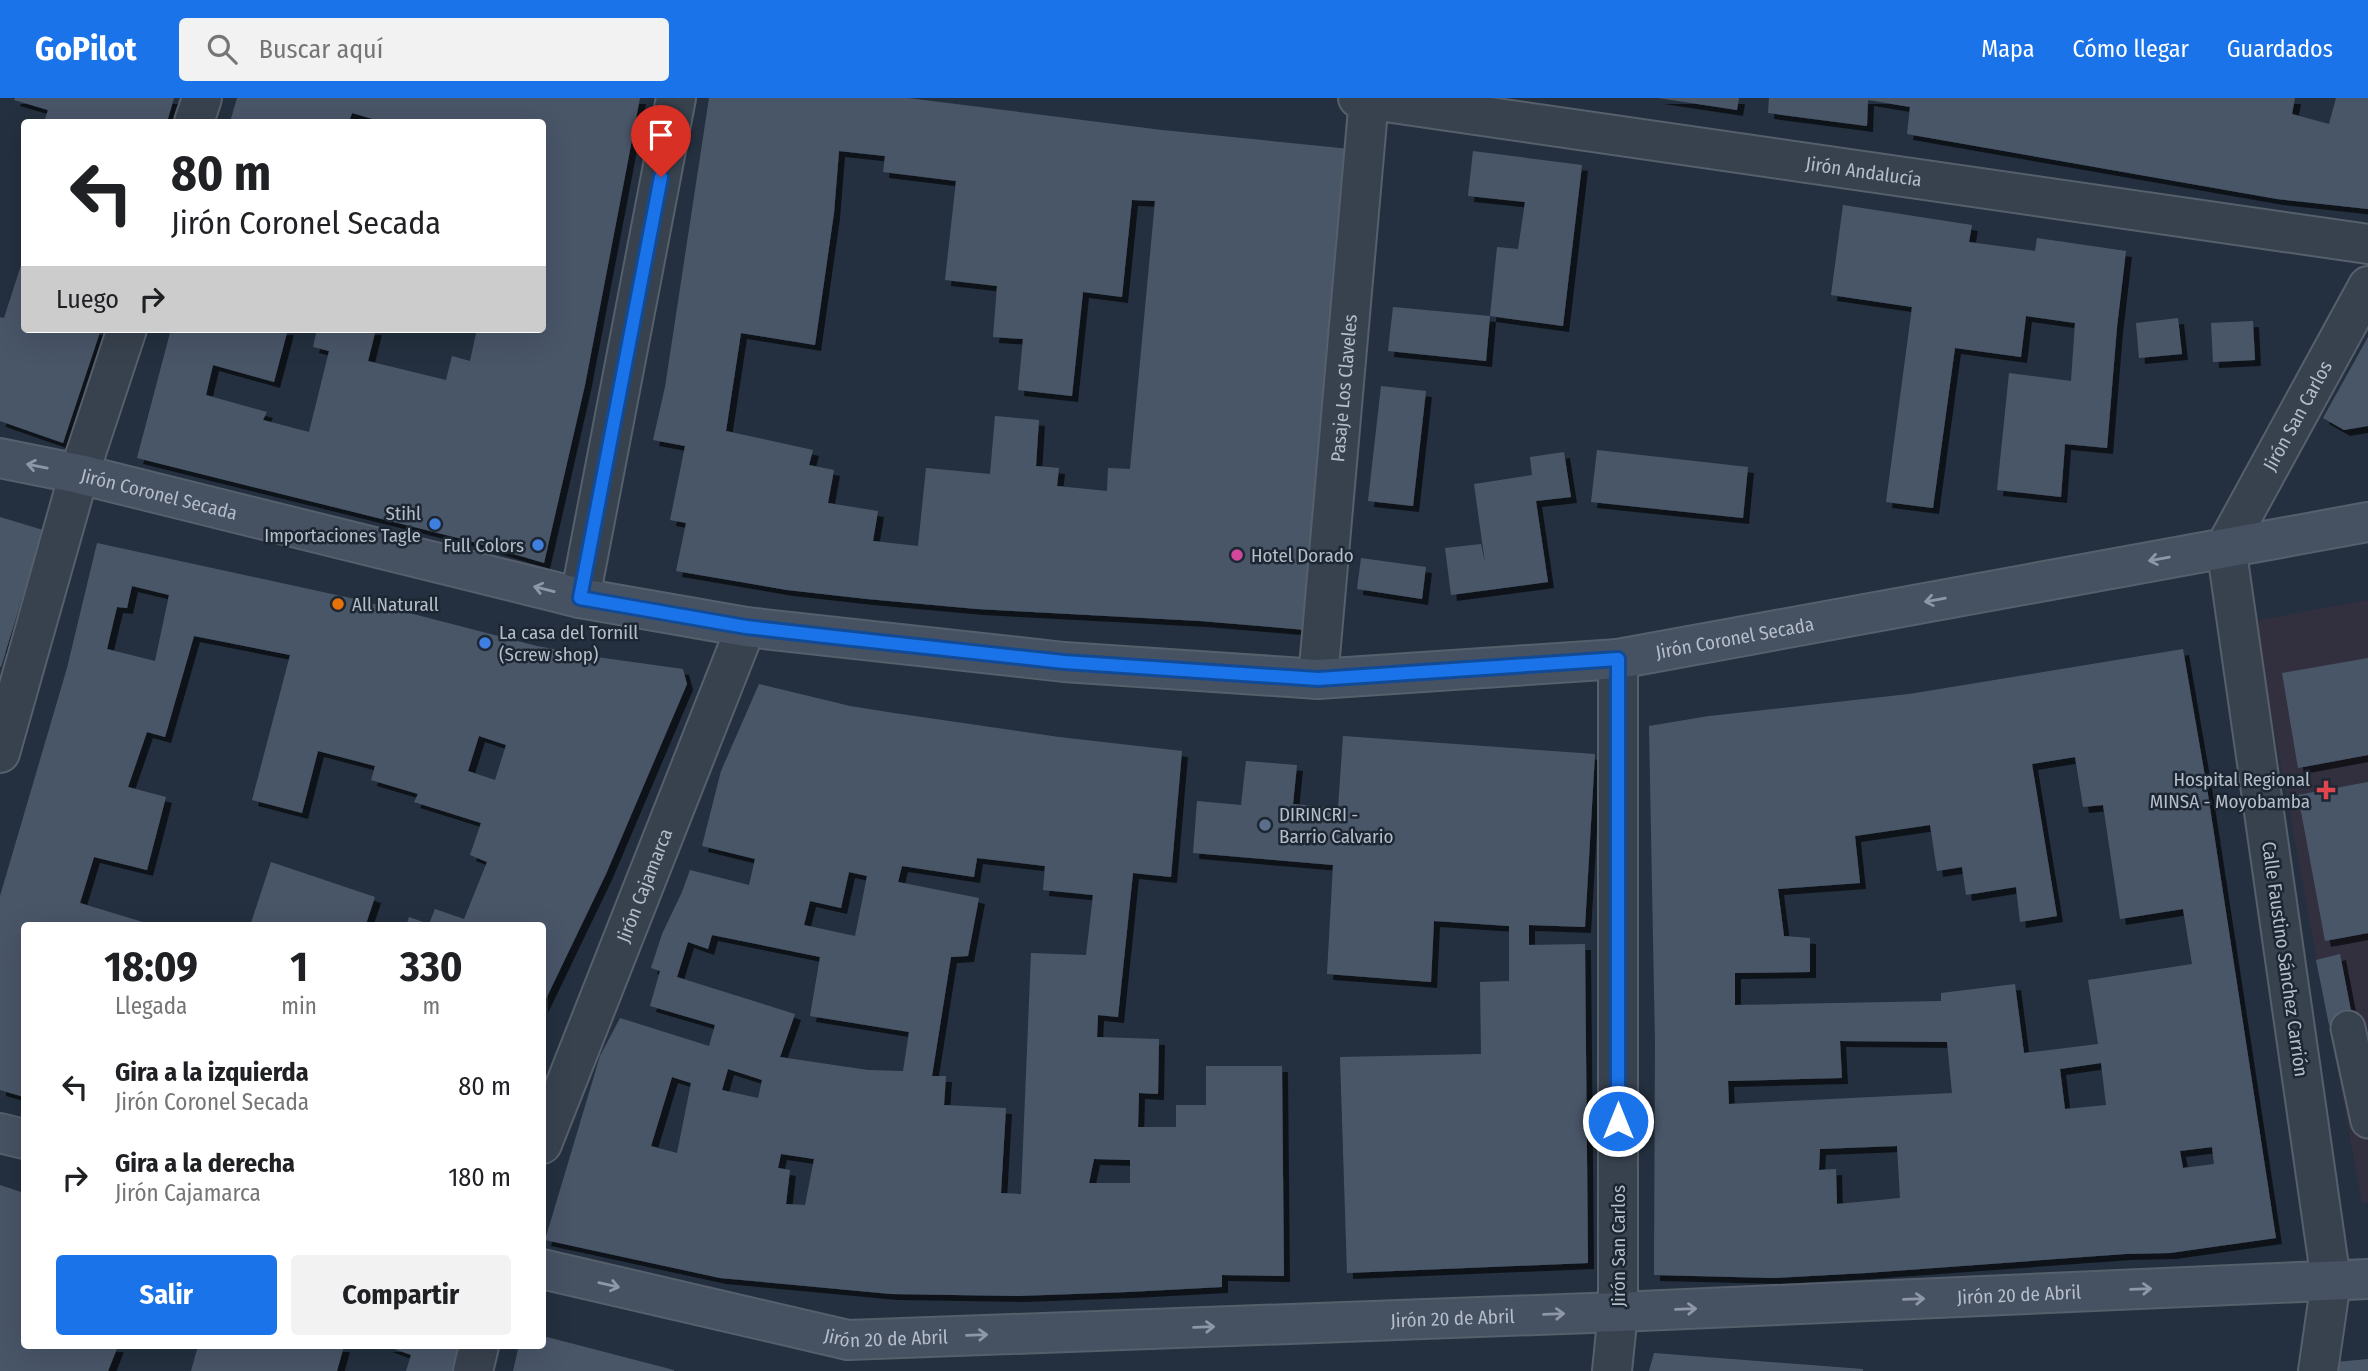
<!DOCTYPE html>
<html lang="es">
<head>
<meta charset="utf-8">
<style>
  body { margin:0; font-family:"Fira Sans Condensed",sans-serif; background:#f2f2f2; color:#202124; height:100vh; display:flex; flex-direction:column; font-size:26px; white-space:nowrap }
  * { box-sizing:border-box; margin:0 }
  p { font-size:23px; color:#757577 }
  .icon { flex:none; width:38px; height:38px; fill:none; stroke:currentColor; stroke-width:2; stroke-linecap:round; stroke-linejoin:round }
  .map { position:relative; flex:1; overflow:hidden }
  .drawer { position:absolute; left:21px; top:824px; width:525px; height:427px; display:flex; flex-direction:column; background:#fff; border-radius:7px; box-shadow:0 7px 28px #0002 }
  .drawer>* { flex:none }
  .guide { position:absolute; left:21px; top:21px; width:525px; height:214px; border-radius:7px; box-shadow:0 7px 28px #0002; background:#fff; color:#202124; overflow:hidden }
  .pin { position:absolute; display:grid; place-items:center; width:60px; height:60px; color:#fff; margin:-72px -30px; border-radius:50% 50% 50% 0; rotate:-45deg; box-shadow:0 0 7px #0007 }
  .pin .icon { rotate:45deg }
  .me { position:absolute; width:77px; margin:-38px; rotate:0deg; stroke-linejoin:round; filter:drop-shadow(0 0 5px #0008) }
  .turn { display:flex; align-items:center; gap:24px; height:147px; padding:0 35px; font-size:32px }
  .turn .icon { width:91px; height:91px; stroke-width:2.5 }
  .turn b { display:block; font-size:49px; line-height:60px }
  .then { display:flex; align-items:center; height:66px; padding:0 35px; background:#0003; gap:14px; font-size:26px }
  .eta { display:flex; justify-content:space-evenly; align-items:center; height:119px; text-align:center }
  .eta b { font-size:42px; font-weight:700; line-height:49px }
  .cta { display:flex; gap:14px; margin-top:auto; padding:14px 35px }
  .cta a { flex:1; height:80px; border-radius:7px; background:#1a73e8; color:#fff; font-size:28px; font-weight:700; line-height:80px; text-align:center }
  .cta a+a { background:#f2f2f2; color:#202124 }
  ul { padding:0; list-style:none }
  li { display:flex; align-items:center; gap:21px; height:91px; padding:0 35px }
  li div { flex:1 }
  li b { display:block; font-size:26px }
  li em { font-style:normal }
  header { display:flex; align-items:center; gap:42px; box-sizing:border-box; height:98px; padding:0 35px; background:#1a73e8; color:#fff }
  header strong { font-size:33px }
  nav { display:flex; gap:38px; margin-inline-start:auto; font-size:24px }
  .search { width:490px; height:63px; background:#f2f2f2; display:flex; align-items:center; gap:18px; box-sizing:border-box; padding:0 24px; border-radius:7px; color:#757577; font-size:26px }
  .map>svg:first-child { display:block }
</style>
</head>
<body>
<header>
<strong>GoPilot</strong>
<div class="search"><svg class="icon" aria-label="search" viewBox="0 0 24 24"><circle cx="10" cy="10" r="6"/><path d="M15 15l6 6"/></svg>Buscar aquí</div>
<nav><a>Mapa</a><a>Cómo llegar</a><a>Guardados</a></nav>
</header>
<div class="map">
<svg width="2368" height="1273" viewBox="0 0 2368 1273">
  <defs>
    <filter id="shadow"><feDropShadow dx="6" dy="6" stdDeviation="0" flood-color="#0009"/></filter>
  </defs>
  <rect width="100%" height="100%" fill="#24303f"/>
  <path fill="#32303f" d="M2368 502V1104L2362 1105 2254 523Z"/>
  <path fill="#4a5768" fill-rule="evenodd" filter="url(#shadow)" d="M15 0H174L167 24H44L48 12 14 2Z
    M237 0H640L585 287 544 465 466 442 137 360 171 231H288L274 284 213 267 206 297 267 314 263 322 309 334 329 253 313 249 317 231H376L368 263 446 282 452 258 470 263 477 231H542V24H383L352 15 349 24H230Z
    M709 0H908L1162 32 1350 51 1306 532 1200 523 977 511 867 501 787 492 676 473 686 425 670 422 685 348 653 342 665 289ZM839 53 885 58 883 74 956 83 945 182 997 188 993 239 1023 241 1018 292 1072 298 1083 194 1122 199 1132 102 1155 103 1130 371 1108 370 1107 393 1057 388 1059 370 1036 368 1039 322 995 318 990 376 926 370 918 448 873 443 878 413 828 405 834 372 809 367 813 352 726 333 741 235 815 247 834 115Z
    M1658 0H1739L1737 12Z
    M1769 0H2295L2292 16 2329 26 2336 0H2368V111L2277 101 1907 36 1910 9 1868 2 1867 28 1768 15Z
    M1473 53 1582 67 1563 228 1490 218 1497 149 1518 151 1525 104 1468 98Z
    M1843 107 1972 127 1969 144 2035 153 2037 140 2126 153 2117 229 2107 350 2065 346 2061 399 1997 392 2009 275 2071 283 2075 225 2026 218 2021 259 1955 250 1933 410 1886 404 1912 209 1831 197Z
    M24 158V231H101L63 345 0 323V219L4 220Z
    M1393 209 1490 218 1486 263 1388 253Z
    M2178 220 2182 256 2139 260 2136 225Z
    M2253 223 2255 262 2213 264 2211 225Z
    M2368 239V328L2344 332 2323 320Z
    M1381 288 1426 293 1413 408 1368 403Z
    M1597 352 1748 369 1743 420 1591 404Z
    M1564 354 1571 399 1536 403 1548 484 1451 497 1445 450 1481 446 1485 465 1474 386 1532 377 1530 359Z
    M0 419 43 432 1 569H0Z
    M97 445 355 501 537 548 596 559 683 571 687 586 606 776 542 909V828H406L409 819 429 826 435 811 464 821 487 764 470 757 481 725 414 704 418 696 371 682 375 668 318 653 302 715 252 702 290 557 194 538 165 639 147 634 128 689 166 699 147 772 94 759 80 805 146 825 145 828H24V999L0 992V798L67 570ZM132 488 169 497 155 563 107 551 117 509 127 510ZM479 638 506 647 495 682 468 673Z
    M1361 460 1426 469 1422 501 1357 491Z
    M2183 551 2207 690 2276 1140 2170 1155 2125 1156 1866 1175 1774 1180 1654 1177 1655 944 1649 628 1709 618 1909 596ZM2075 659 2083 709 2103 707 2120 821 2183 811 2192 866 2088 882 2098 946 2024 955 2015 886 1941 895V903L1735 907V875L1810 874V840L1784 838 1778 791 1860 785 1855 738 1930 727 1937 773 1962 769 1966 797 2016 789 2020 824 2057 818 2032 666ZM1840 943 1947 944 1952 995 1729 1006 1728 983 1842 980ZM2101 965 2106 1007 2065 1011 2060 971ZM1897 1048 1900 1100 1837 1106 1836 1071 1819 1072 1820 1051ZM2212 1049 2214 1066 2183 1070 2180 1053Z
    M2368 560V657L2298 670 2282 575Z
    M759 586 850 608 894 615 1059 639 1182 653 1171 779 1133 775 1118 919 1098 917 1097 939 1159 941 1158 996 1139 995 1138 1029H1176V1007H1206V968H1282L1284 1178 1222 1177V1189L1128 1194 1018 1198 891 1196 720 1180 545 1142 600 958 620 920 709 948 715 927 650 908 660 873 651 870 662 836 682 794 690 772 749 787 755 761 702 748 721 673ZM977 760 1045 768 1043 792 1093 797 1086 857 1031 855 1021 1096 1001 1095 1006 1010 944 1007 946 978H932L951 859 968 858 979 800 898 784 902 768 974 779ZM849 774 867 778 855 838 804 827 810 803 841 810ZM712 837 820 859 810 918 909 934 903 973 868 972 780 959 795 916 677 879 688 844 708 851ZM728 971 762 982 758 1000 722 992ZM672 979 691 985 677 1055 651 1048ZM781 1056 814 1061 805 1107 786 1106 790 1072 778 1070ZM1094 1061 1130 1062V1085H1089Z
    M1343 638 1595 656 1585 829 1529 827V847L1585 846 1588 1165 1347 1175 1340 959 1481 956 1480 884 1509 883V828L1434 823 1431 884 1327 876 1333 767 1193 755 1197 703 1241 707 1246 663 1297 667 1293 706 1338 710Z
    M2368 684V835L2325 843 2298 697Z
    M271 764 375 799 366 826 371 828H250Z
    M2340 856 2353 923 2329 927 2316 862Z
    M0 1087 24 1095V1248H118L108 1273H0Z
    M547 1239 674 1272V1273H513L518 1251 526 1248H542V1241Z
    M198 1248H344L337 1273H191Z
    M386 1248H462L454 1273H406L411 1257Z
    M1654 1255 1863 1271V1273H1649Z
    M2368 1261V1273H2336V1264Z"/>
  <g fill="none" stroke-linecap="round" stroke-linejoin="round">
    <g stroke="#56606c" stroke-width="37">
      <path id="pedestrian" d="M2348 930 2368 1023"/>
    </g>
    <g stroke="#56606c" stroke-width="42">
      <g id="minor">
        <path id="s1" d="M1358 0 2368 146"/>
        <path d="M194 24 202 0"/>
        <path d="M79 376 127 231"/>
        <path d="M580 500 676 0"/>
        <path id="s2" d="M1318 581 1369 0"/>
        <path id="s3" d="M542 1046 746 529"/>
        <path d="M473 1273 479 1248"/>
        <path d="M1612 1273 1618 1214V561"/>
        <path id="s4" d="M2318 1273 2331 1183 2226 448 2368 188"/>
      </g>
    </g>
    <g stroke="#56606c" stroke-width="42">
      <path id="tertiary" d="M0 655 79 376"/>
    </g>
    <g stroke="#56606c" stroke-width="42">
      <g id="secondary">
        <path id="s5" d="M0 360 79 376 580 500 746 529 1064 564 1318 581 1618 561 2368 424"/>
        <path d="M0 1035 24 1041"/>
        <path id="s6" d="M542 1171 848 1242 1618 1214 2368 1181"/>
      </g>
    </g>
    <use href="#pedestrian" stroke="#38424e" stroke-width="33"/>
    <use href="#minor" stroke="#38424e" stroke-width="38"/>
    <use href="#tertiary" stroke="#38424e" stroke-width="38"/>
    <use href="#secondary" stroke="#465162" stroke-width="38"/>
  </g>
  <defs><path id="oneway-shaft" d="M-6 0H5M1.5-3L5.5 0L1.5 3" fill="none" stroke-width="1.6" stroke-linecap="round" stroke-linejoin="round" transform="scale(1.75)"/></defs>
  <g stroke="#8e97a5">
    <use href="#oneway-shaft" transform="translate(37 368) rotate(-169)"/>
    <use href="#oneway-shaft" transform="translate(2159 461) rotate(170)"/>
    <use href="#oneway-shaft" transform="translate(544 491) rotate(-166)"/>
    <use href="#oneway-shaft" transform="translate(1935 502) rotate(170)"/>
    <use href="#oneway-shaft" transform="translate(609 1187) rotate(13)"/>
    <use href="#oneway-shaft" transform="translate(2141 1191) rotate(-2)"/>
    <use href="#oneway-shaft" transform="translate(1914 1201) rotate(-2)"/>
    <use href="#oneway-shaft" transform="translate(1686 1211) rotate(-2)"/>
    <use href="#oneway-shaft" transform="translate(1554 1216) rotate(-2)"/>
    <use href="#oneway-shaft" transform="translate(1204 1229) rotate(-2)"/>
    <use href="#oneway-shaft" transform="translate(977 1237) rotate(-2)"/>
  </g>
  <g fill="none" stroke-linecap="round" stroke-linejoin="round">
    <g stroke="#114b97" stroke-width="18">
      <path id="route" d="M661 79 580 500 746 529 825 538 1064 564 1318 581 1618 561V1023"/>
    </g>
    <use href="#route" stroke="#1a73e8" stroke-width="12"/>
  </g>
  <g fill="#3f7fe0" stroke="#1d2733" stroke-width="2.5">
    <circle cx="435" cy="426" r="7"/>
    <circle cx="538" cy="447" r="7"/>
    <circle cx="485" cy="545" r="7"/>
  </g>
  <circle fill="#d1479c" stroke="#1d2733" stroke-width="2.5" cx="1237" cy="457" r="7"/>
  <circle fill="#e8710a" stroke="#1d2733" stroke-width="2.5" cx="338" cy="506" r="7"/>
  <path fill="#e0444e" stroke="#1d2733" stroke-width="2.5" d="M2322.5 681.5h7v7h7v7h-7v7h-7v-7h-7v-7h7z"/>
  <circle fill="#5c6f8a" stroke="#1d2733" stroke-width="2.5" cx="1265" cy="727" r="7"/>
  <g text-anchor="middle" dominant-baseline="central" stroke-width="5" stroke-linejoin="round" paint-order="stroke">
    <g font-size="19" fill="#b4bdc9" stroke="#1d2733">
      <text stroke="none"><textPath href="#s1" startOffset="511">Jirón Andalucía</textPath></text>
      <text stroke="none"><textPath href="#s2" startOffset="292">Pasaje Los Claveles</textPath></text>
      <text stroke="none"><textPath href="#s4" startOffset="982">Jirón San Carlos</textPath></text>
      <text stroke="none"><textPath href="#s5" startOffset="163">Jirón Coronel Secada</textPath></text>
      <text stroke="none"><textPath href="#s5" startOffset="1759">Jirón Coronel Secada</textPath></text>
      <text stroke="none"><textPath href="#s3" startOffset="278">Jirón Cajamarca</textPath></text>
      <text transform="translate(2285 861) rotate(82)">Calle Faustino Sánchez Carrión</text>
      <text transform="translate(1618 1148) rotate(-90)">Jirón San Carlos</text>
      <text stroke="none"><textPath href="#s6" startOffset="1486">Jirón 20 de Abril</textPath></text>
      <text stroke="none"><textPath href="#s6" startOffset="919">Jirón 20 de Abril</textPath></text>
      <text stroke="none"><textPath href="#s6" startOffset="352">Jirón 20 de Abril</textPath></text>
    </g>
    <g font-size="19" fill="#b4bdc9" stroke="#1d2733" text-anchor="start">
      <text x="421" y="415" text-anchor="end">Stihl<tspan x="421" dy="22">Importaciones Tagle</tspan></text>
      <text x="524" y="447" text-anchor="end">Full Colors</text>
      <text x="1251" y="457">Hotel Dorado</text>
      <text x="352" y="506">All Naturall</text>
      <text x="499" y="534">La casa del Tornill<tspan x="499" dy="22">(Screw shop)</tspan></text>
      <text x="2310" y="681" text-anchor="end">Hospital Regional<tspan x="2310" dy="22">MINSA - Moyobamba</tspan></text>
      <text x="1279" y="716">DIRINCRI -<tspan x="1279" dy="22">Barrio Calvario</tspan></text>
    </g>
  </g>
</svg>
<div class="pin" style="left:661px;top:79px;background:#d93025"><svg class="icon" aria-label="arrive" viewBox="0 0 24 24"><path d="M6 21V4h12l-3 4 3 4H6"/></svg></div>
<svg class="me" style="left:1618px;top:1023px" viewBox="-20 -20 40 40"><circle r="17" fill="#1a73e8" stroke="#fff" stroke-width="3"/><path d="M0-11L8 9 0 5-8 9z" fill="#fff"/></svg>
<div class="guide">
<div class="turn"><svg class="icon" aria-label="left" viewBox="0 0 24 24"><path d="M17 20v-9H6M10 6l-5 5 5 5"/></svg><div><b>80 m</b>Jirón Coronel Secada</div></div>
<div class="then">Luego<svg class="icon" aria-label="right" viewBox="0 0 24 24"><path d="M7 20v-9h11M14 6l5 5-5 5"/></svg></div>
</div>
<section class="drawer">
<div class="eta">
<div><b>18:09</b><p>Llegada</p></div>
<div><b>1</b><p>min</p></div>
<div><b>330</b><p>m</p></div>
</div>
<ul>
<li><svg class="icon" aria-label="left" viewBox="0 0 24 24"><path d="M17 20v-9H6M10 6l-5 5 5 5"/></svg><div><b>Gira a la izquierda</b><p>Jirón Coronel Secada</p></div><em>80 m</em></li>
<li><svg class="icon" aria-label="right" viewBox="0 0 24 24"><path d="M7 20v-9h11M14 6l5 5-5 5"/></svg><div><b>Gira a la derecha</b><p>Jirón Cajamarca</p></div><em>180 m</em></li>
</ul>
<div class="cta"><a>Salir</a><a>Compartir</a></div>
</section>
</div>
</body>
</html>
